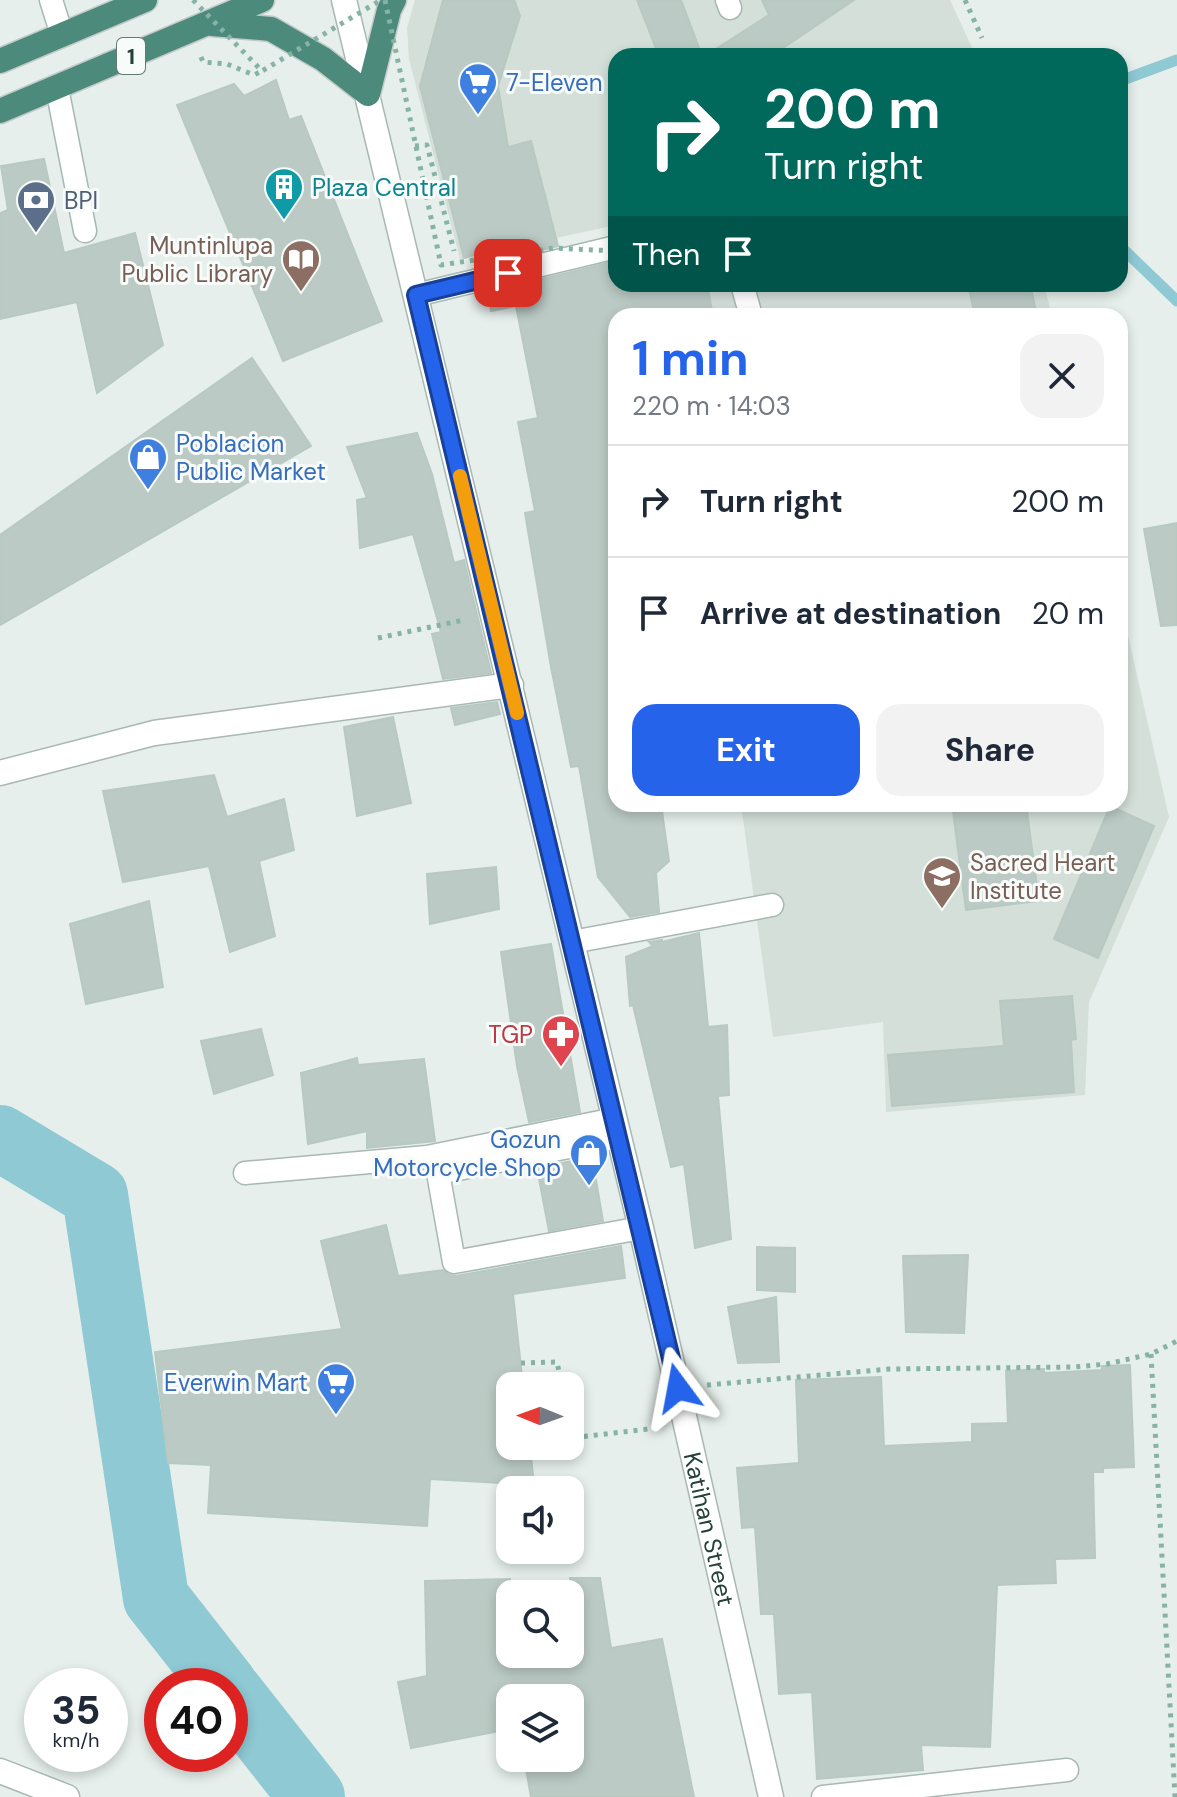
<!DOCTYPE html>
<html lang="en">
<head>
<meta charset="utf-8">
<style>
  body { margin:0; font-family:"DM Sans",sans-serif; background:#f2f2f3; color:#1f2937; height:100vh; display:flex; flex-direction:column; font-size:30px; white-space:nowrap }
  * { box-sizing:border-box; margin:0 }
  p { font-size:26px; color:#747a83 }
  .icon { flex:none; width:44px; height:44px; fill:none; stroke:currentColor; stroke-width:2; stroke-linecap:round; stroke-linejoin:round }
  .map { position:relative; flex:1; overflow:hidden }
  .side { position:absolute; left:608px; top:308px; width:520px; height:504px; display:flex; flex-direction:column; background:#fff; border-radius:24px; box-shadow:0 4px 12px #0003 }
  .side>* { flex:none }
  .hud { position:absolute; left:608px; top:48px; width:520px; height:244px; border-radius:24px; box-shadow:0 4px 12px #0003; background:#00695c; color:#fff; overflow:hidden }
  .needle { width:52px; rotate:271deg }
  .tools { position:absolute; left:496px; top:1372px; display:grid; gap:16px }
  .tools a { display:grid; place-items:center; width:88px; height:88px; border-radius:16px; background:#fff; box-shadow:0 4px 12px #0003; font-size:40px }
  .speed { position:absolute; left:24px; top:1668px; display:flex; gap:16px; font-size:40px; font-weight:700; text-align:center }
  .speed>* { display:grid; place-content:center; width:104px; height:104px; border-radius:50%; background:#fff; box-shadow:0 4px 12px #0003; line-height:1 }
  .speed small { font-size:20px; font-weight:400 }
  .speed .limit { border:12px solid #d22; background:#fff; color:#111 }
  .pin { position:absolute; display:grid; place-items:center; width:68px; height:68px; color:#fff; margin:-34px; border-radius:16px; box-shadow:0 4px 12px #0006 }
  .me { position:absolute; width:88px; margin:-44px; rotate:347deg; stroke-linejoin:round; filter:drop-shadow(0 0 6px #0008) }
  .turn { display:flex; align-items:center; gap:28px; height:168px; padding:0 24px; font-size:36px }
  .turn .icon { width:104px; height:104px; stroke-width:2.5 }
  .turn b { display:block; font-size:56px; line-height:68px }
  .then { display:flex; align-items:center; height:76px; padding:0 24px; background:#0003; gap:16px; font-size:30px }
  .round { display:grid; place-items:center; flex:none; width:84px; height:84px; border-radius:24px; background:#f2f2f3 }
  .overview { display:flex; align-items:center; justify-content:space-between; height:136px; padding:0 24px }
  h1 { font-size:48px; font-weight:700; line-height:60px; color:#2563eb }
  .primary-button { display:flex; gap:16px; margin-top:auto; padding:16px 24px }
  .primary-button a { flex:1; height:92px; border-radius:24px; background:#2563eb; color:#fff; font-size:32px; font-weight:700; line-height:92px; text-align:center }
  .primary-button a+a { background:#f2f2f3; color:#1f2937 }
  ul { padding:0; list-style:none }
  li { display:flex; align-items:center; gap:24px; height:112px; padding:0 24px; border-top:2px solid #e0e1e3 }
  li div { flex:1 }
  li b { display:block; font-size:30px }
  li em { font-style:normal }
  .map>svg:first-child { display:block }
</style>
</head>
<body>
<div class="map">
<svg width="1177" height="1797" viewBox="0 0 1177 1797">
  <rect width="100%" height="100%" fill="#e6efeb"/>
  <path fill="#d4dfda" d="M415 0H950L976 56H616V225L460 259 409 59 407 28Z
    M629 284H1044L1052 316H636Z
    M1120 600 1169 817 1089 1002 1085 1095 886 1112 883 1022 773 1037 741 804H1120Z"/>
  <g fill="none" stroke-linecap="round" stroke-linejoin="round">
    <path stroke="#8ec9d4" stroke-width="11" d="M1120 81 1177 60
      M1120 246 1177 301"/>
    <path stroke="#8ec9d4" stroke-width="66" d="M0 1138 95 1195 156 1598 225 1686
      M230 1693 312 1797"/>
  </g>
  <path fill="#bbcac4" stroke="#b8c9c2" stroke-width="2" d="M443 0H514L520 16 498 86 508 147 531 141 558 246 483 264 481 253 464 258 420 86Z
    M637 0H681L702 56H659Z
    M762 0H854L771 56H705L769 15Z
    M276 80 289 120 301 116 382 321 283 361 177 105 234 84 244 96Z
    M44 159 64 253 135 233 163 345 97 393 77 302 0 319V213L8 210 1 166Z
    M616 261V284H707L713 316H616V804H661L669 861 656 873 659 912 630 917 598 877 579 766 571 767 551 667 525 513 535 511 518 422 538 418 516 306 491 311 488 292Z
    M968 284H1030L1037 316H975Z
    M252 358 311 446 0 625V535Z
    M417 433 432 474 454 563 464 560 491 673 443 679 432 634 441 632 413 534 360 548 357 500 367 498 347 447Z
    M1177 523V625L1161 626 1144 529Z
    M497 702 500 714 455 725 451 708Z
    M393 717 411 803 357 816 344 727Z
    M214 775 227 817 284 799 294 850 259 861 275 936 230 952 209 866 123 882 103 791Z
    M952 804H1026L1039 901 966 910Z
    M1110 806 1154 826 1098 958 1054 939Z
    M496 867 499 909 430 924 427 874Z
    M149 901 163 987 86 1004 70 924Z
    M699 933 708 1027 727 1025 729 1095 718 1096 731 1239 695 1248 684 1164 671 1167 633 1005 630 1006 626 957 653 946 649 942 662 940V942Z
    M551 944 580 1112 529 1122 517 1066 501 952Z
    M1072 996 1076 1039 1071 1040 1074 1092 892 1106 888 1055 1004 1046 1000 1001Z
    M261 1029 273 1075 214 1094 201 1041Z
    M357 1058 358 1065 424 1059 435 1141 367 1148V1131L308 1144 301 1073Z
    M592 1157 603 1221 549 1231 537 1168Z
    M386 1225 398 1276 443 1270 449 1275 456 1276 621 1246 625 1278 513 1294 523 1386H510V1446H530L534 1485 430 1479 427 1526 208 1513 211 1465 168 1463 155 1352 342 1329 321 1241Z
    M757 1247 795 1248V1292L757 1290Z
    M968 1255 964 1333 906 1332 903 1256Z
    M776 1297 779 1362 738 1363 728 1307Z
    M1130 1365 1134 1467 1103 1468V1472H1093L1095 1558 1055 1559 1056 1583 997 1585 990 1747 921 1745 923 1770 817 1779 812 1692 779 1694 774 1614H761L755 1527 742 1528 737 1468 799 1463 796 1380 881 1377 884 1446 972 1442V1424L1008 1423 1006 1371 1044 1369V1373L1102 1370V1366Z
    M570 1578H600L611 1648 662 1639 694 1797H531L524 1758H570V1698H510V1729L411 1748 398 1682 427 1676 425 1581 510 1579V1661L545 1654H570Z"/>
  <g fill="none" stroke-linecap="round" stroke-linejoin="round">
    <g stroke="#a8b8b2" stroke-width="25">
      <path id="service" d="M51 0 62 35
        M727 0 730 8
        M57 88 85 231
        M742 284 751 316
        M416 295 616 247
        M572 942 772 905
        M619 1137 438 1173 454 1262 641 1228
        M245 1173 427 1157 615 1119
        M823 1797 1067 1770"/>
    </g>
    <g stroke="#a8b8b2" stroke-width="27">
      <path id="pedestrian" d="M0 773 154 733 511 685"/>
    </g>
    <g stroke="#a8b8b2" stroke-width="27">
      <path id="minor" d="M0 1771 67 1797"/>
    </g>
    <g stroke="#a8b8b2" stroke-width="27">
      <g id="tertiary">
        <path id="s1" d="M344 0 641 1228 771 1797"/>
      </g>
    </g>
    <g stroke="#c2cac8" stroke-width="27">
      <path id="trunk" d="M212 24 271 29 323 59 368 94 389 10 394 0
        M0 61 145 0
        M0 111 262 0"/>
    </g>
    <path stroke="#86b3a5" stroke-width="5" stroke-dasharray="4 6" stroke-linecap="butt" d="M965 0 982 38
      M201 57 203 62 227 64 254 75 262 71
      M415 146 427 145 454 251
      M378 638 464 620
      M1151 1354 1175 1797
      M521 1363 557 1362 562 1386
      M707 1385 890 1369 1074 1367 1107 1364 1151 1354 1177 1341
      M570 1431 571 1438 657 1428"/>
    <use href="#service" stroke="#fff" stroke-width="22"/>
    <use href="#pedestrian" stroke="#fff" stroke-width="24"/>
    <use href="#minor" stroke="#fff" stroke-width="24"/>
    <use href="#tertiary" stroke="#fff" stroke-width="24"/>
    <use href="#trunk" stroke="#4c8a7c" stroke-width="24"/>
    <path stroke="#86b3a5" stroke-width="5" stroke-dasharray="4 6" stroke-linecap="butt" d="M193 0 262 71 381 0
      M385 0 441 265 554 248 616 251"/>
  </g>
  <g fill="none" stroke-linecap="round" stroke-linejoin="round">
    <g stroke="#184099" stroke-width="20">
      <path id="route" d="M508 273 416 295 678 1388"/>
    </g>
    <use href="#route" stroke="#2563eb" stroke-width="14"/>
    <path stroke="#f59e0b" stroke-width="14" d="M460 476 517 713"/>
  </g>
  <defs>
    <g id="supermarket-pin" transform="scale(2)"><path d="M0 17L-7.5 6A9.5 9.5 0 1 1 7.5 6Z" fill="#3f7fe0" stroke="#f7fbf9"/><path d="M-6-5.5h2.5l.6 2H6L4.5 2H-2.5L-4.4-4H-6ZM-1.5 3.2a1.3 1.3 0 1 0 .1 0ZM3 3.2a1.3 1.3 0 1 0 .1 0Z" fill="#fff"/></g>
    <g id="building-pin" transform="scale(2)"><path d="M0 17L-7.5 6A9.5 9.5 0 1 1 7.5 6Z" fill="#0f9aa8" stroke="#f7fbf9"/><path d="M-4-6H4V6H1V3H-1V6H-4ZM-2.5-4.3h1.7v1.8h-1.7ZM.8-4.3h1.7v1.8H.8ZM-2.5-1h1.7V.8h-1.7ZM.8-1h1.7V.8H.8Z" fill="#fff"/></g>
    <g id="bank-pin" transform="scale(2)"><path d="M0 17L-7.5 6A9.5 9.5 0 1 1 7.5 6Z" fill="#5c6f8a" stroke="#f7fbf9"/><path d="M-6-4H6V4H-6ZM0-2.3a2.3 2.3 0 1 0 0 4.6a2.3 2.3 0 1 0 0-4.6Z" fill="#fff"/></g>
    <g id="library-pin" transform="scale(2)"><path d="M0 17L-7.5 6A9.5 9.5 0 1 1 7.5 6Z" fill="#8d6e63" stroke="#f7fbf9"/><path d="M-6-4Q-3-5.5-.7-3.5V5Q-3 3-6 4ZM6-4Q3-5.5 .7-3.5V5Q3 3 6 4Z" fill="#fff"/></g>
    <g id="shop-pin" transform="scale(2)"><path d="M0 17L-7.5 6A9.5 9.5 0 1 1 7.5 6Z" fill="#3f7fe0" stroke="#f7fbf9"/><path d="M-5-2.5h2.3a2.7 3.5 0 0 1 5.4 0H5L5.5 6h-11ZM-1.5-2.5h3a1.5 2.3 0 0 0-3 0Z" fill="#fff"/></g>
    <g id="school-pin" transform="scale(2)"><path d="M0 17L-7.5 6A9.5 9.5 0 1 1 7.5 6Z" fill="#8d6e63" stroke="#f7fbf9"/><path d="M0-5L7-2L0 1L-7-2ZM-4 1L0 2.5L4 1V4Q0 6-4 4Z" fill="#fff"/></g>
    <g id="pharmacy-pin" transform="scale(2)"><path d="M0 17L-7.5 6A9.5 9.5 0 1 1 7.5 6Z" fill="#e0444e" stroke="#f7fbf9"/><path d="M-2-6h4v4h4v4h-4v4h-4v-4h-4v-4h4Z" fill="#fff"/></g>
  </defs>
  <g fill-rule="evenodd">
    <use href="#supermarket-pin" x="478" y="82"/>
    <use href="#building-pin" x="284" y="187"/>
    <use href="#bank-pin" x="36" y="200"/>
    <use href="#library-pin" x="301" y="259"/>
    <use href="#shop-pin" x="148" y="457"/>
    <use href="#school-pin" x="942" y="876"/>
    <use href="#pharmacy-pin" x="561" y="1034"/>
    <use href="#shop-pin" x="589" y="1153"/>
    <use href="#supermarket-pin" x="336" y="1382"/>
  </g>
  <g text-anchor="middle" dominant-baseline="central" stroke-width="6" stroke-linejoin="round" paint-order="stroke">
    <rect fill="#f7fbf9" stroke="#637a73" stroke-width="2" x="117" y="38" width="28" height="36" rx="6"/>
    <g font-size="22" font-weight="bold" fill="#24423a">
      <text x="131" y="56">1</text>
    </g>
    <g font-size="24" fill="#366cbe" stroke="#f7fbf9" text-anchor="start">
      <text x="506" y="82">7-Eleven</text>
      <text x="176" y="443">Poblacion<tspan x="176" dy="28">Public Market</tspan></text>
      <text x="561" y="1139" text-anchor="end">Gozun<tspan x="561" dy="28">Motorcycle Shop</tspan></text>
      <text x="308" y="1382" text-anchor="end">Everwin Mart</text>
    </g>
    <g font-size="24" fill="#0d838f" stroke="#f7fbf9" text-anchor="start">
      <text x="312" y="187">Plaza Central</text>
    </g>
    <g font-size="24" fill="#4e5e75" stroke="#f7fbf9" text-anchor="start">
      <text x="64" y="200">BPI</text>
    </g>
    <g font-size="24" fill="#785e54" stroke="#f7fbf9" text-anchor="end">
      <text x="273" y="245">Muntinlupa<tspan x="273" dy="28">Public Library</tspan></text>
      <text x="970" y="862" text-anchor="start">Sacred Heart<tspan x="970" dy="28">Institute</tspan></text>
    </g>
    <g font-size="24" fill="#be3a42" stroke="#f7fbf9" text-anchor="end">
      <text x="533" y="1034">TGP</text>
    </g>
    <g font-size="24" fill="#24423a" stroke="#f7fbf9">
      <text stroke="none"><textPath href="#s1" startOffset="1572">Katihan Street</textPath></text>
    </g>
  </g>
</svg>
<div class="tools">
<a><svg class="needle" viewBox="-14 -14 28 28"><path d="M0-13l5 13h-10z" fill="#e53935"/><path d="M0 13l5-13h-10z" fill="#747a83"/></svg></a>
<a><svg class="icon" aria-label="sound" viewBox="0 0 24 24"><path d="M4 9h4l5-4v14l-5-4H4zM17 9q2 3 0 6"/></svg></a>
<a><svg class="icon" aria-label="search" viewBox="0 0 24 24"><circle cx="10" cy="10" r="6"/><path d="M15 15l6 6"/></svg></a>
<a><svg class="icon" aria-label="layers" viewBox="0 0 24 24"><path d="M12 4l9 5-9 5-9-5zM3 14l9 5 9-5"/></svg></a>
</div>
<div class="speed"><div>35<small>km/h</small></div><div class="limit">40</div></div>
<div class="pin" style="left:508px;top:273px;background:#d93025"><svg class="icon" aria-label="arrive" viewBox="0 0 24 24"><path d="M6 21V4h12l-3 4 3 4H6"/></svg></div>
<svg class="me" style="left:678px;top:1388px" viewBox="-20 -20 40 40"><path d="M0-17L14 15 0 8-14 15z" fill="#2563eb" stroke="#fff" stroke-width="4"/></svg>
<div class="hud">
<div class="turn"><svg class="icon" aria-label="right" viewBox="0 0 24 24"><path d="M7 20v-9h11M14 6l5 5-5 5"/></svg><div><b>200 m</b>Turn right</div></div>
<div class="then">Then<svg class="icon" aria-label="arrive" viewBox="0 0 24 24"><path d="M6 21V4h12l-3 4 3 4H6"/></svg></div>
</div>
<section class="side">
<div class="overview"><div><h1>1 min</h1><p>220 m · 14:03</p></div><a class="round"><svg class="icon" aria-label="close" viewBox="0 0 24 24"><path d="M6 6l12 12M18 6L6 18"/></svg></a></div>
<ul>
<li><svg class="icon" aria-label="right" viewBox="0 0 24 24"><path d="M7 20v-9h11M14 6l5 5-5 5"/></svg><div><b>Turn right</b></div><em>200 m</em></li>
<li><svg class="icon" aria-label="arrive" viewBox="0 0 24 24"><path d="M6 21V4h12l-3 4 3 4H6"/></svg><div><b>Arrive at destination</b></div><em>20 m</em></li>
</ul>
<div class="primary-button"><a>Exit</a><a>Share</a></div>
</section>
</div>
</body>
</html>
